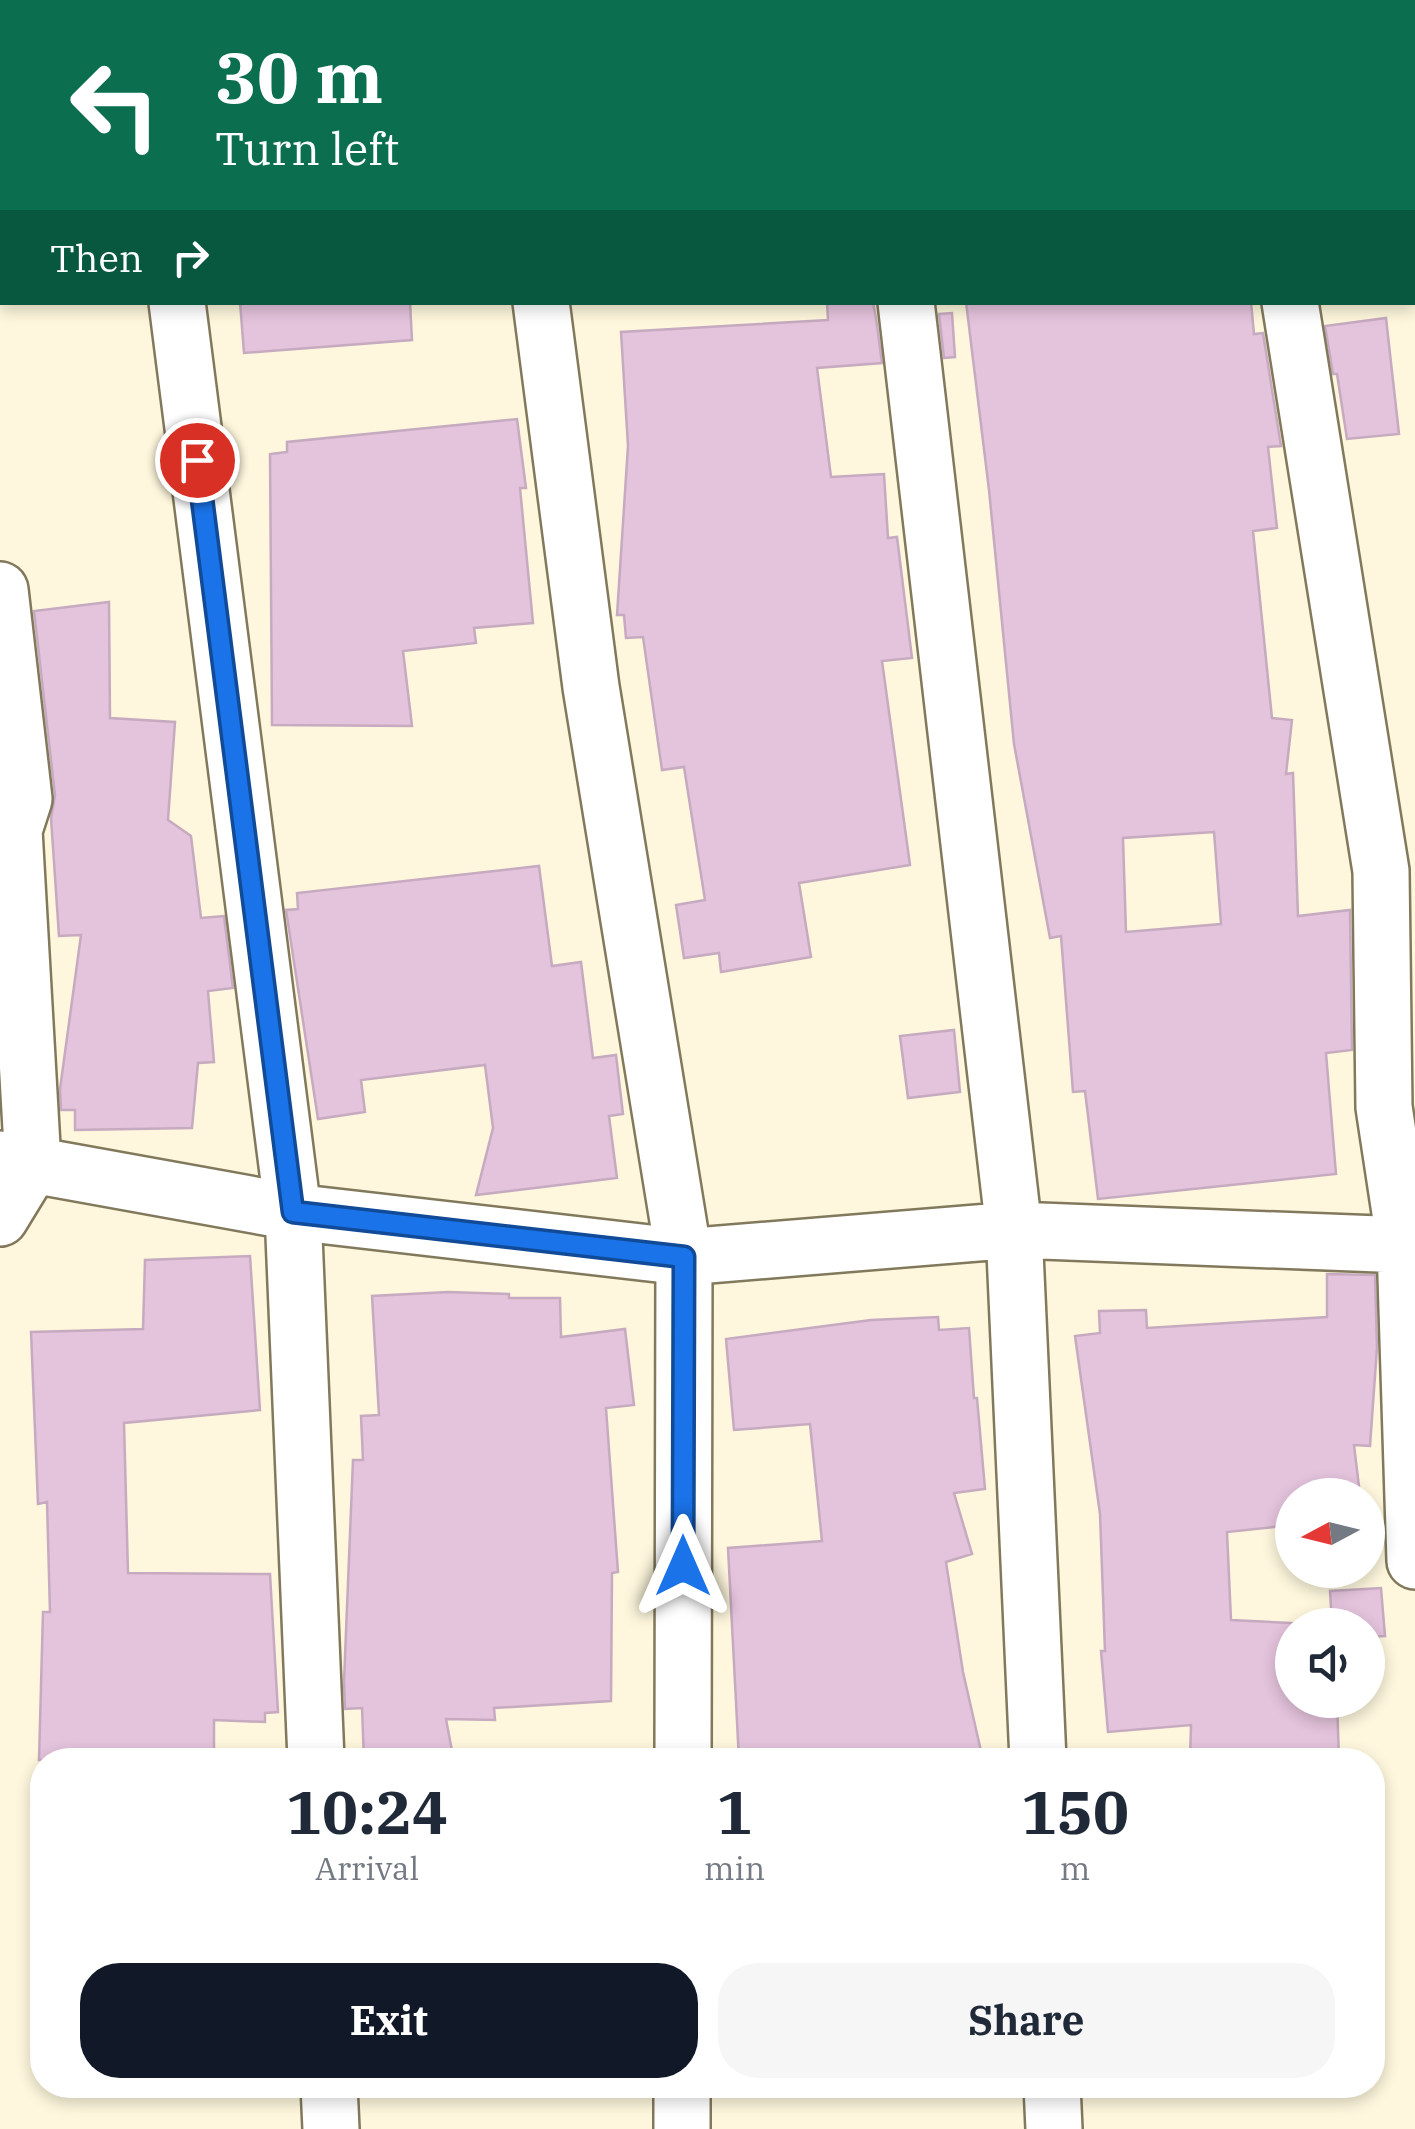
<!DOCTYPE html>
<html lang="en">
<head>
<meta charset="utf-8">
<style>
  body { margin:0; font-family:"IBM Plex Serif",serif; background:#f6f6f7; color:#1f2937; height:100vh; display:flex; flex-direction:column; font-size:38px; white-space:nowrap }
  * { box-sizing:border-box; margin:0 }
  p { font-size:32px; color:#747a83 }
  .icon { flex:none; width:55px; height:55px; fill:none; stroke:currentColor; stroke-width:2; stroke-linecap:round; stroke-linejoin:round }
  .map { position:relative; flex:1; overflow:hidden }
  .sheet { position:absolute; left:30px; top:1748px; width:1355px; height:350px; display:flex; flex-direction:column; background:#fff; border-radius:40px; box-shadow:0 5px 15px #0003 }
  .sheet>* { flex:none }
  .guide { position:absolute; left:0px; top:0px; width:1415px; height:305px; box-shadow:0 5px 15px #0003; background:#0b6e4f; color:#fff; overflow:hidden }
  .needle { width:65px; rotate:263deg }
  .controls { position:absolute; left:1275px; top:1478px; display:grid; gap:20px }
  .controls a { display:grid; place-items:center; width:110px; height:110px; border-radius:50%; background:#fff; box-shadow:0 5px 15px #0003; font-size:50px }
  .pin { position:absolute; display:grid; place-items:center; width:85px; height:85px; color:#fff; margin:-42px; border:5px solid #fff; border-radius:50%; box-shadow:0 2px 10px #0007 }
  .me { position:absolute; width:110px; margin:-55px; rotate:0deg; stroke-linejoin:round; filter:drop-shadow(0 0 8px #0008) }
  .turn { display:flex; align-items:center; gap:35px; height:210px; padding:0 50px; font-size:45px }
  .turn .icon { width:130px; height:130px; stroke-width:2.5 }
  .turn b { display:block; font-size:70px; line-height:85px }
  .then { display:flex; align-items:center; height:95px; padding:0 50px; background:#0003; gap:20px; font-size:38px }
  .eta { display:flex; justify-content:space-evenly; align-items:center; height:170px; text-align:center }
  .eta b { font-size:60px; font-weight:700; line-height:70px }
  .cta { display:flex; gap:20px; margin-top:auto; padding:20px 50px }
  .cta a { flex:1; height:115px; border-radius:40px; background:#111827; color:#fff; font-size:40px; font-weight:700; line-height:115px; text-align:center }
  .cta a+a { background:#f6f6f7; color:#1f2937 }
  .map>svg:first-child { display:block }
</style>
</head>
<body>
<div class="map">
<svg width="1415" height="2129" viewBox="0 0 1415 2129">
  <rect width="100%" height="100%" fill="#fef7dd"/>
  <path fill="#e4c3dc" stroke="#c6aabf" stroke-width="2.5" fill-rule="evenodd" d="M240 302H410L412 340 244 353Z
    M827 302H873L876 318 882 363 817 368 831 477 884 474 888 538 897 537 912 658 882 661 910 865 799 883 811 957 721 972 719 953 684 958 676 905 705 900 684 767 662 770 643 637 626 638 624 615H617L628 446 621 332 828 320Z
    M966 302H1251L1254 334 1263 333 1281 446 1268 447 1277 528 1253 531 1272 718 1292 720 1286 774 1293 773 1298 916 1350 910 1352 1050 1326 1053 1336 1174 1098 1199 1085 1091 1073 1092 1061 936 1050 938 1014 744 989 490ZM1214 832 1221 924 1126 932 1123 838Z
    M952 313 955 357 944 358 939 314Z
    M1386 318 1399 434 1347 439 1337 374H1333L1325 326Z
    M517 419 526 488H520L533 623 474 628 476 643 403 651 412 726 272 725 270 454 287 452V442Z
    M109 602 110 718 175 722 168 820 191 836 201 918 224 916 233 988 208 991 214 1062 198 1063 192 1128 75 1130V1110H61L60 1089 81 935 59 936 51 818 55 795 34 611Z
    M539 866 552 966 581 962 593 1058 616 1055 623 1114 609 1116 617 1178 476 1195 493 1128 485 1065 361 1080 365 1112 318 1119 286 910 298 909 297 893Z
    M954 1030 960 1092 908 1098 900 1036Z
    M250 1256 260 1410 124 1423 128 1573 270 1574 278 1712 265 1713V1722L214 1720V1760H39L43 1612H50L47 1502 38 1504 31 1332 143 1329 145 1260Z
    M1327 1274 1375 1275 1377 1348 1370 1446 1354 1445 1360 1495H1292V1525L1227 1532 1231 1620 1332 1625 1330 1591 1381 1588 1385 1636 1368 1637V1625H1292V1700H1337L1339 1760H1190L1191 1725 1108 1732 1101 1651H1105L1100 1514 1075 1336 1100 1333 1099 1311 1146 1310 1147 1328 1327 1317Z
    M448 1292 509 1294V1298H560L561 1337 625 1329 634 1405 606 1408 618 1572 612 1573 611 1701 494 1708 495 1720 446 1719 452 1751 398 1760H364L362 1708 345 1709 344 1681 353 1460H363L361 1416 379 1415 372 1296Z
    M938 1317 939 1330 969 1328 974 1398H977L985 1489 954 1493 972 1554 946 1562 963 1672 983 1760H739L728 1548 822 1541 810 1424 734 1430 726 1339 871 1320Z"/>
  <g fill="none" stroke-linecap="round" stroke-linejoin="round">
    <g stroke="#82795c" stroke-width="60">
      <path id="street" d="M142 0V2
        M508 0V2
        M856 0V2
        M1251 0V2
        M0 119H2
        M1412 172 1415 171
        M177 302 293 1212 316 1760
        M541 302 591 687 684 1257 683 1760
        M906 302 1014 1230 1038 1760
        M1290 302 1381 871 1384 1107 1405 1245 1415 1561
        M0 590 24 799 14 830 33 1164 0 1218
        M0 1159 293 1212 684 1257 1014 1230 1405 1245 1415 1243
        M329 2085 331 2129
        M1052 2085 1054 2129
        M682 2129V2085"/>
    </g>
    <use href="#street" stroke="#fff" stroke-width="55"/>
  </g>
  <g fill="none" stroke-linecap="round" stroke-linejoin="round">
    <g stroke="#114b97" stroke-width="25">
      <path id="route" d="M197 460 293 1212 684 1257 683 1566"/>
    </g>
    <use href="#route" stroke="#1a73e8" stroke-width="18"/>
  </g>
</svg>
<div class="controls">
<a><svg class="needle" viewBox="-14 -14 28 28"><path d="M0-13l5 13h-10z" fill="#e53935"/><path d="M0 13l5-13h-10z" fill="#747a83"/></svg></a>
<a><svg class="icon" aria-label="sound" viewBox="0 0 24 24"><path d="M4 9h4l5-4v14l-5-4H4zM17 9q2 3 0 6"/></svg></a>
</div>
<div class="pin" style="left:197px;top:460px;background:#d93025"><svg class="icon" aria-label="arrive" viewBox="0 0 24 24"><path d="M6 21V4h12l-3 4 3 4H6"/></svg></div>
<svg class="me" style="left:683px;top:1566px" viewBox="-20 -20 40 40"><path d="M0-17L14 15 0 8-14 15z" fill="#1a73e8" stroke="#fff" stroke-width="4"/></svg>
<div class="guide">
<div class="turn"><svg class="icon" aria-label="left" viewBox="0 0 24 24"><path d="M17 20v-9H6M10 6l-5 5 5 5"/></svg><div><b>30 m</b>Turn left</div></div>
<div class="then">Then<svg class="icon" aria-label="right" viewBox="0 0 24 24"><path d="M7 20v-9h11M14 6l5 5-5 5"/></svg></div>
</div>
<section class="sheet">
<div class="eta">
<div><b>10:24</b><p>Arrival</p></div>
<div><b>1</b><p>min</p></div>
<div><b>150</b><p>m</p></div>
</div>
<div class="cta"><a>Exit</a><a>Share</a></div>
</section>
</div>
</body>
</html>
